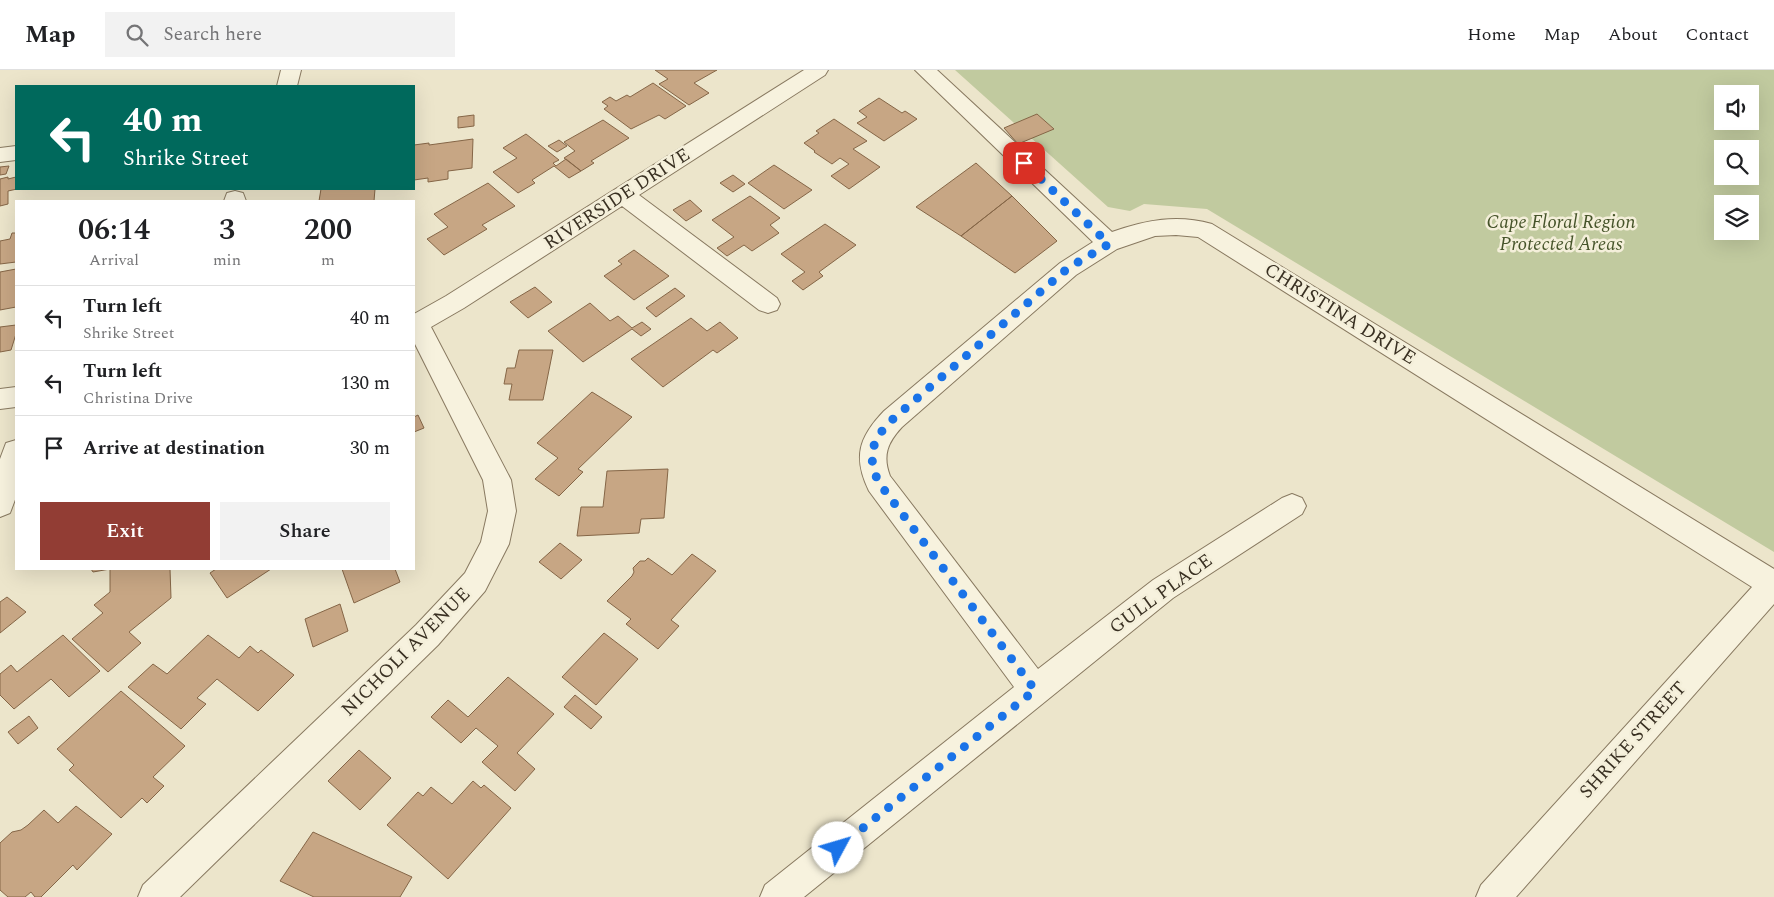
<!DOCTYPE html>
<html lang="en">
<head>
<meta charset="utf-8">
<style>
  body { margin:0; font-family:Spectral,serif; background:#f2f2f2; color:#202124; height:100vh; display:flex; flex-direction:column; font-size:19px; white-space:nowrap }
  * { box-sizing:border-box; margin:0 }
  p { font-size:16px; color:#757577 }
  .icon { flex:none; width:28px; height:28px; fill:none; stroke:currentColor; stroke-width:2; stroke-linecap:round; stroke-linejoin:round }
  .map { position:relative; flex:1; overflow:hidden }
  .panel { position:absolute; left:15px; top:130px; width:400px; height:370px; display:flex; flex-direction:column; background:#fff; border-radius:0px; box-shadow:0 5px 20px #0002 }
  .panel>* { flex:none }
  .banner { position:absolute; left:15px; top:15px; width:400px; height:105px; border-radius:0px; box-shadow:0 5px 20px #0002; background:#00695c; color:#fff; overflow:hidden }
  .tools { position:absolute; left:1714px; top:15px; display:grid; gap:10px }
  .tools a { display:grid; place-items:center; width:45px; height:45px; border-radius:0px; background:#fff; box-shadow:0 5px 20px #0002; font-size:25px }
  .pin { position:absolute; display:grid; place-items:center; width:42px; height:42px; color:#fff; margin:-21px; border-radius:10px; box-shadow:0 2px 8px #0006 }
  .me { position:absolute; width:55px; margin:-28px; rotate:51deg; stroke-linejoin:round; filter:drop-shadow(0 0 4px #0008) }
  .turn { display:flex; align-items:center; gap:18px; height:105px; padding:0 25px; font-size:22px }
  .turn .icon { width:65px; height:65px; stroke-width:2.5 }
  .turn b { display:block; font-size:35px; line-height:42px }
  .eta { display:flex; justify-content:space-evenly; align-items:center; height:85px; text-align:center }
  .eta b { font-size:30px; font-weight:600; line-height:35px }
  .action { display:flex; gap:10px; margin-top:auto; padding:10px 25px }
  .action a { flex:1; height:58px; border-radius:0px; background:#923d34; color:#fff; font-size:20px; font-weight:600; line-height:58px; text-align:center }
  .action a+a { background:#f2f2f2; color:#202124 }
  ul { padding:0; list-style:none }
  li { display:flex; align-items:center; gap:15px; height:65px; padding:0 25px; border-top:1px solid #e0e0e0 }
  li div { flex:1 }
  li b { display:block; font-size:19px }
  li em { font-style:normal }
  header { display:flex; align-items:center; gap:30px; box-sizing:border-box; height:70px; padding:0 25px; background:#fff; border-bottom:1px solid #e0e0e0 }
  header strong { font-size:24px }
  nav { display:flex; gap:28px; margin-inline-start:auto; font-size:18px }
  .search { width:350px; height:45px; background:#f2f2f2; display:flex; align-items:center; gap:12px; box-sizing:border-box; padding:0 18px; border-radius:0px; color:#757577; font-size:19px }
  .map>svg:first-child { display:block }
</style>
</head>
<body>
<header>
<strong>Map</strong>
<div class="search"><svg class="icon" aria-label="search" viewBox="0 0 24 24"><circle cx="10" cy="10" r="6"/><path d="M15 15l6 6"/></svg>Search here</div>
<nav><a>Home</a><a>Map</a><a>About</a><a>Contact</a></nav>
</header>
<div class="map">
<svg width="1774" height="827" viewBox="0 0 1774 827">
  <rect width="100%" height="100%" fill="#ece5cb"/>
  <path fill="#c1ca9f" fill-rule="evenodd" d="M955 0H1774V482L1207 139 1144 134 1130 141 1108 137ZM1722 24H1750V51H1722ZM1722 79H1750V106H1722ZM1722 134H1750V161H1722Z"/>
  <path fill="#c7a684" stroke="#856647" d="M655 0H717L694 13 709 23 689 35 659 14 668 9Z
    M653 13 686 36 665 49 659 45 631 59 604 39 608 36 602 32 610 27 616 31 627 25 630 27Z
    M879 28 902 43 905 41 917 49 884 71 857 53 867 47 859 41Z
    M1037 44 1054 59 1018 74 1004 58Z
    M474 45V56L458 58V47Z
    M834 49 867 71 853 79 880 97 849 119 831 106 849 94 840 88 832 94 814 82 815 81 804 73 819 63 816 61Z
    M603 50 629 68 591 91 594 93 581 101 564 88 575 81 564 72Z
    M526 64 559 90 553 93 556 96 566 89 581 101 569 108 554 96 532 110 535 113 518 123 493 102 517 88 503 78Z
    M473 69 472 98 448 101V109L428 112V108L414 110V75L429 73V75Z
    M559 70 567 76 557 82 548 76Z
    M976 93 1012 126 961 166 916 137Z
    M774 95 812 120 784 139 748 113Z
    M9 96 6 104 0 105V97Z
    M733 105 745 114 733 122 720 113Z
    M8 107V109L16 107 17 119 8 121V134L0 136V109Z
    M488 113 515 136 482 155 487 159 444 185 427 169 448 157 434 144Z
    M321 119H375L374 131H319Z
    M750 126 780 148 770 155 779 163 752 181 744 175 727 186 717 178 734 167 712 150Z
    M1012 126 1057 171 1015 203 961 166Z
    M690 130 702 141 686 151 673 140Z
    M825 154 856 175 819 202 823 206 803 220 792 211 805 202 781 184Z
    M12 163H16V192L0 194V171L10 169Z
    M634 180 669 206 634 230 604 206 622 194 618 191Z
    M16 199V237L0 240V202Z
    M535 217 552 232 528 248 510 232Z
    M675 218 685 226 656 247 646 238Z
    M590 233 610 251 618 246 632 258 642 252 651 259 641 266 632 259 583 292 548 261Z
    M691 248 707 261 720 252 738 268 717 283 713 280 663 317 631 289Z
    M16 255V264L11 280 0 282V257Z
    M519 280H553L543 330H509L512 314H504L507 298H515Z
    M592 322 632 347 578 399 583 402 559 426 535 409 558 388 537 373Z
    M418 345 424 358 414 362V347Z
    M668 399 664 448 641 449 639 463 577 466 581 437H603L607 401Z
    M560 473 582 490 561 509 539 492Z
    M692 484 716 501 671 550 679 556 658 579 626 554 631 549 607 531 632 506 634 502 633 498 640 491H645L648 488 672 505Z
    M91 499H170L171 528 129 562 141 573 108 602 72 569 103 543 94 535 110 522V499L93 502Z
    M216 499H271L227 528 210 503Z
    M342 499H395L400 512 354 533Z
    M7 527 26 542 0 563V532Z
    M340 534 348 561 313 577 305 549Z
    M604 563 638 589 596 635 562 607Z
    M63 565 100 601 69 627 51 609 14 639 0 625V604L11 595 17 602Z
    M208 565 239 588 250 576 258 583 261 580 294 605 258 641 217 609 197 628 206 634 181 659 128 617 153 594 167 604Z
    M508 607 554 644 517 683 535 699 515 721 482 692 498 676 476 658 461 673 431 647 448 630 468 647Z
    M121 621 185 676 153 707 164 716 147 733 142 728 121 748 69 700 74 695 57 679Z
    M575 625 602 647 591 659 564 637Z
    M29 646 38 658 18 674 8 662Z
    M359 680 391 708 360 740 328 711Z
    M473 711 481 718 484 715 511 738 448 809 387 755 418 722 423 726 431 717 452 734Z
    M76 736 112 764 77 800 73 795 41 827H35L31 822 25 827H8L0 820V773L12 762 21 760 28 755 44 740 58 753Z
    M313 762 412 807 400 827H314L280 811Z"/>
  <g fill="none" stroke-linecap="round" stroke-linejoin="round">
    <g stroke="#887960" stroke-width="2">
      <path id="minor" d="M281 0H301L297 16H277Z
        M804 0H828L825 5 639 125 777 228 780 234 777 240 768 243 759 240 622 136 464 238 431 257 511 410 516 441 509 474 485 521 438 575 180 827H138L143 815 416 555 465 503 481 472 488 441 483 410 414 272V244L446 226Z
        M915 0H937L1112 162C1146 150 1177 144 1212 154L1774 499V534L1516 827H1476L1481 815 1752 517 1198 167 1176 165 1155 166 1117 179 1076 205 902 357C888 372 882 385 890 406L1038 599 1153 510 1282 428 1292 424 1302 428 1306 436 1302 444 1173 528 804 827H760L765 815 1014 617 869 421C853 388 858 368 884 341L1060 193 1093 172Z
        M16 76V90L0 92V78Z
        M235 121 243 123 246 131H224L227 123Z
        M16 317V337L0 339V319Z
        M16 370V427L10 443 0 447V389L6 373Z"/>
    </g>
    <use href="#minor" fill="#f7f2de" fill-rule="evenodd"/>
  </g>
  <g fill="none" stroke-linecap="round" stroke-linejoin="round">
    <path stroke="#1a73e8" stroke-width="9" stroke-dasharray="0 16.2" d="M838 778 1035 620 879 413C866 386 872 369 893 349L1068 198 1109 174 1024 93"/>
  </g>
  <g text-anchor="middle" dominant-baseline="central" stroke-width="5" stroke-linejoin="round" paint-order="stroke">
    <g font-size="19" fill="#393022" stroke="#f4efda">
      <text transform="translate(617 129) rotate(-33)">RIVERSIDE DRIVE</text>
      <text transform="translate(1340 244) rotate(32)">CHRISTINA DRIVE</text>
      <text transform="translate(1161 524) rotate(-36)">GULL PLACE</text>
      <text transform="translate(406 582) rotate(-45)">NICHOLI AVENUE</text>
      <text transform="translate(1633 670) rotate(-48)">SHRIKE STREET</text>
    </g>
    <g font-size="19" font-style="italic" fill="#46542a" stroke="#f4efda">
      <text x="1561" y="152">Cape Floral Region<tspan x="1561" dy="22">Protected Areas</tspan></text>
    </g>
  </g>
</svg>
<div class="tools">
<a><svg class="icon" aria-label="sound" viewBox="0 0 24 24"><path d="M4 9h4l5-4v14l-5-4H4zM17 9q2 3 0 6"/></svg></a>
<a><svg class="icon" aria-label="search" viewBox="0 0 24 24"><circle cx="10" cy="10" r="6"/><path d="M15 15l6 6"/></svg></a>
<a><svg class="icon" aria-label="layers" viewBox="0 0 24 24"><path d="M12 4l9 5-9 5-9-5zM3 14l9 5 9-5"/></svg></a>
</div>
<div class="pin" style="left:1024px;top:93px;background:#d93025"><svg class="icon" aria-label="arrive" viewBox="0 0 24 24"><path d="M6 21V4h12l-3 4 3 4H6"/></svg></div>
<svg class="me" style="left:838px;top:778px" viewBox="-20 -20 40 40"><circle r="19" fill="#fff"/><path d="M0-13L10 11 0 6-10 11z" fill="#1a73e8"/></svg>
<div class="banner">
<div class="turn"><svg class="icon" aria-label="left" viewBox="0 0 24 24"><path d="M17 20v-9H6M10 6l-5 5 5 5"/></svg><div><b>40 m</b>Shrike Street</div></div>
</div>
<section class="panel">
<div class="eta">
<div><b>06:14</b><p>Arrival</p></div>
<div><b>3</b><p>min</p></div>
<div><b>200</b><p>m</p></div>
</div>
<ul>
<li><svg class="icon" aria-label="left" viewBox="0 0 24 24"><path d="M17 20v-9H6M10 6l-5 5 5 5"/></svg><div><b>Turn left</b><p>Shrike Street</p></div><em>40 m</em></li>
<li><svg class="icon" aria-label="left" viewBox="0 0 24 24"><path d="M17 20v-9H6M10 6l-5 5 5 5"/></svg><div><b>Turn left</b><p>Christina Drive</p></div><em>130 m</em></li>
<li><svg class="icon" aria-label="arrive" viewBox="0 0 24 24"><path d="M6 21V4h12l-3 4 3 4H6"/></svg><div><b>Arrive at destination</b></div><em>30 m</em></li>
</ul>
<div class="action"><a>Exit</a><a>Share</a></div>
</section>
</div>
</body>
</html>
